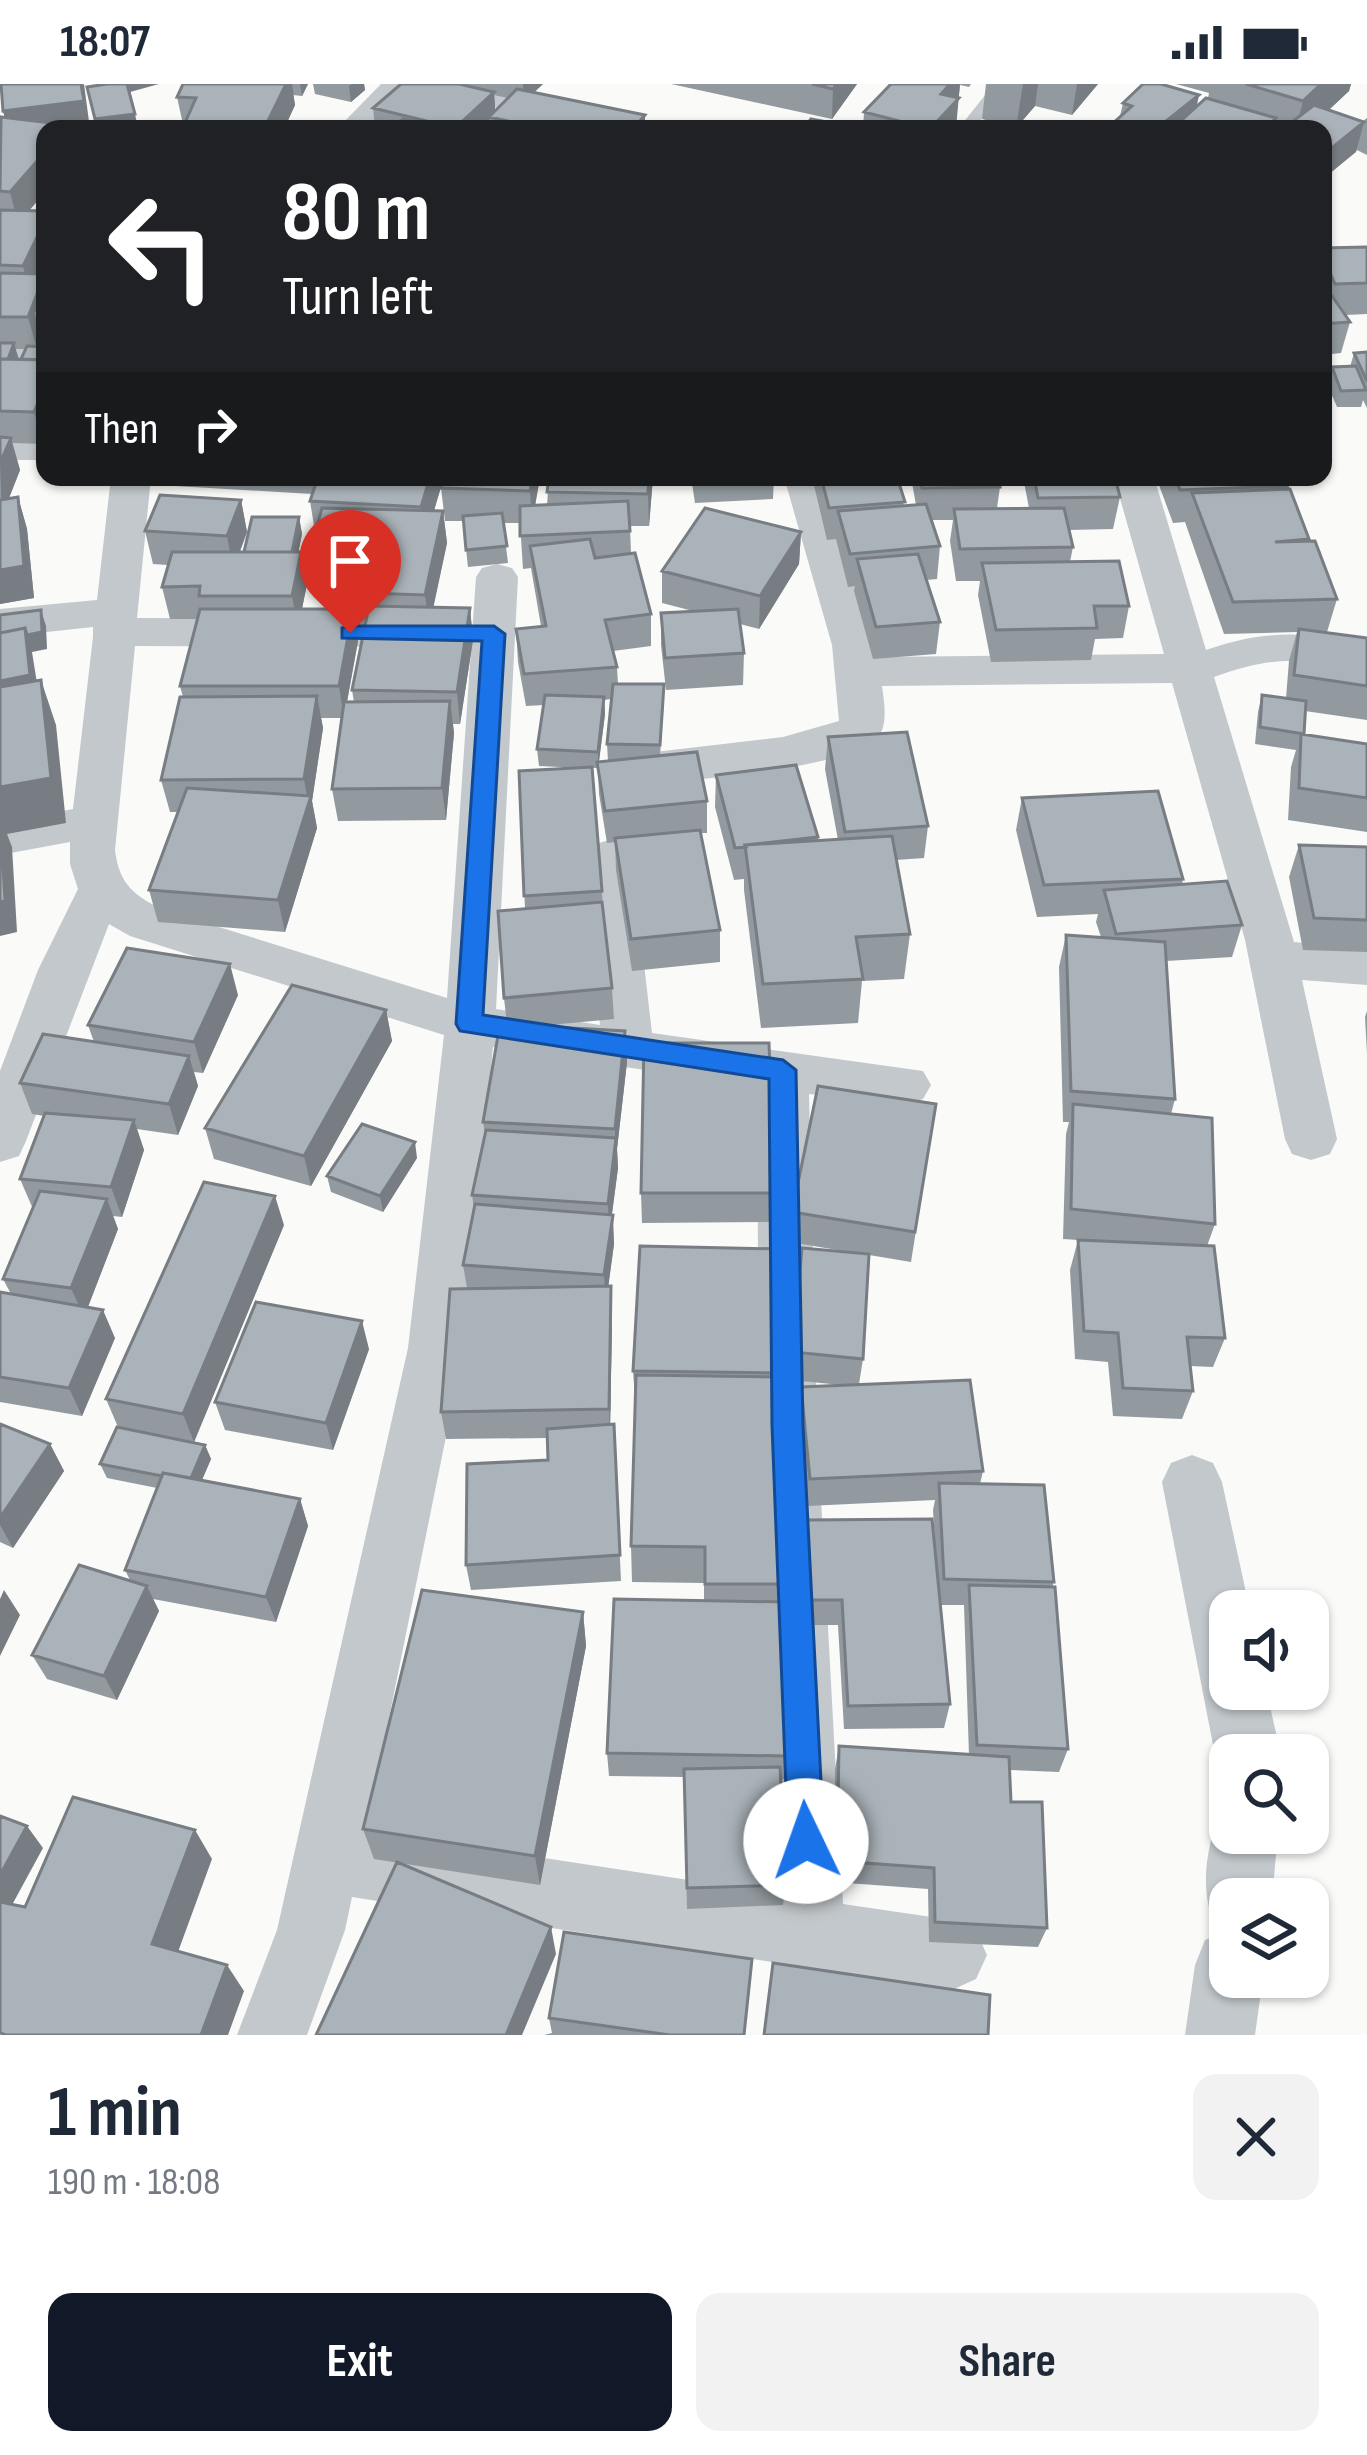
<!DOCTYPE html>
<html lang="en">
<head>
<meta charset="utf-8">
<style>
  body { margin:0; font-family:"Sofia Sans Condensed",sans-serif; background:#f2f2f3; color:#1f2937; height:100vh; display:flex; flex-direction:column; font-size:45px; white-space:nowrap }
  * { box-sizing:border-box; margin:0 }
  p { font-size:39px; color:#747a83 }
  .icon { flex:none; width:66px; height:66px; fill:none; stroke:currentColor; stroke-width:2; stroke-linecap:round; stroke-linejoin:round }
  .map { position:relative; height:1951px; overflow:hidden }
  .details { display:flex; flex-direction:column; background:#fff; flex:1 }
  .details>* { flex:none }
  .guide { position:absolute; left:36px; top:36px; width:1296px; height:366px; border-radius:24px; box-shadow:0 3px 9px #0004; background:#202124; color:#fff; overflow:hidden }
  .tools { position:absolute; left:1209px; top:1506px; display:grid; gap:24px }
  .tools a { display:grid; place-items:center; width:120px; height:120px; border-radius:24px; background:#fff; box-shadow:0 3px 9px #0004; font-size:60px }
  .pin { position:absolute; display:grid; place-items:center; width:102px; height:102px; color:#fff; margin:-123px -51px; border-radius:50% 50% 50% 0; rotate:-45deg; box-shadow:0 0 12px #0007 }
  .pin .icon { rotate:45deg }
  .me { position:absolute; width:132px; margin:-66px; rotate:357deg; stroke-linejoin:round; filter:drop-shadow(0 0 9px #0008) }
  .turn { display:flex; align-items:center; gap:42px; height:252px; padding:0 48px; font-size:54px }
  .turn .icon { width:156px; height:156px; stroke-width:2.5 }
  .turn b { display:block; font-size:84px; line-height:102px }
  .then { display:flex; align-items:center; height:114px; padding:0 48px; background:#0003; gap:24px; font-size:45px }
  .round { display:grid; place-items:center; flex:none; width:126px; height:126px; border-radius:24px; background:#f2f2f3 }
  .head { display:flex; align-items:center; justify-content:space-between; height:204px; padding:0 48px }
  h1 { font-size:72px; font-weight:700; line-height:90px }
  .primary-button { display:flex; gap:24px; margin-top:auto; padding:24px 48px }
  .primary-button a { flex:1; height:138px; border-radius:24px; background:#111827; color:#fff; font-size:48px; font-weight:700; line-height:138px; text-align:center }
  .primary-button a+a { background:#f2f2f3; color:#1f2937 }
  .status { display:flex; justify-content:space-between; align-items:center; height:84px; padding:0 60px; background:#fff; direction:ltr }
  .status svg { height:33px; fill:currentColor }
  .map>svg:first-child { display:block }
</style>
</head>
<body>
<div class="status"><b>18:07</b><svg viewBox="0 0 49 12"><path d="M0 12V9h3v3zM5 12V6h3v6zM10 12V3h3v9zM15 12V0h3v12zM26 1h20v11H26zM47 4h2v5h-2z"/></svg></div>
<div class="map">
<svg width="1367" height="1951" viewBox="0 0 1367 1951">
  <rect width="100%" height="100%" fill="#fafaf8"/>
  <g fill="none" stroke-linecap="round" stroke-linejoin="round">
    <path fill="#c3c8cc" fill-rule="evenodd" d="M994 0H1009L974 45H958Z"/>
    <path fill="#c3c8cc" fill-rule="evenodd" d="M381 0H470L581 23 586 30 570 40 412 4 371 45H337Z
      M0 263 45 264V286L0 285Z
      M0 352H45V376H0Z
      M111 393H151L137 534 433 535 448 539 454 549 448 559 433 563 135 562 115 766C119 800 134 812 164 826L447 914 476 493 482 484 497 480 512 484 518 493 496 925 600 941 585 785 596 760 634 748 651 753 657 765 651 777 633 785 652 949 923 987 931 1001 923 1015 905 1021 809 1010 817 1341 843 1820 952 1836 976 1847 987 1871 976 1895 952 1906 352 1813 345 1846 307 1951H237L277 1846 408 1264 444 951 130 852 109 840 26 1057 19 1072 0 1078V987L38 886 78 805 70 780V758L0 771V739L73 725 93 553V543L0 553V525L97 516ZM493 963 757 1003 759 1341 774 1809 366 1747 464 1264Z
      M784 393H824L877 573 1164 570 1114 393H1154L1206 566C1267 545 1304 548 1367 560V588C1301 575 1279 570 1214 593L1294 858 1367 865V901L1302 896 1337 1055 1330 1070 1311 1076 1292 1070 1285 1055 1245 856 1172 599 882 602C884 617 889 643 876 656 843 685 677 698 629 701L613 697 606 686 613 675 629 671 783 653 839 637 832 561Z
      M1192 1371 1213 1379 1222 1398 1250 1527H1230V1605H1266L1281 1671H1230V1696L1215 1671 1162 1398 1171 1379Z
      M1230 1722V1749H1278L1272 1815H1230V1846L1214 1839C1199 1803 1207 1761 1221 1725Z
      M1230 1846V1893H1263L1255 1951H1185L1195 1881 1205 1856Z"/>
  </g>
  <path fill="#929a9f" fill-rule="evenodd" d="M183 0H308L302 12 293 11 295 21 284 45H184L177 13Z
    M313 0H364L365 6 351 18 315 10Z
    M401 0H543L534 8 645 31V45H375L373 24ZM494 11 508 14 495 27Z
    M671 0H857L832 35Z
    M891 0H971L969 3 960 1 955 45H803H863L864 28Z
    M986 0H1098L1072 31 1035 22 1016 44 982 35Z
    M1176 0H1351L1349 7 1329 26 1363 37 1367 34V71L1357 66 1323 95V45H1110L1111 41 1120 32 1123 19 1197 22 1208 14 1209 9Z
    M3 27 45 45V108L29 127H45V185L43 190H45V258H43L41 254 38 263 44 360 12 359 20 386 9 414 18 413 27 445 34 514 0 520V34H5ZM15 265H26L21 275H19Z
    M1367 163V230L1345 231 1350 238 1341 269 1323 271V164Z
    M1367 268V324L1363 316 1361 323H1337L1327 300 1332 283H1350L1354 269Z
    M173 393H540L535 421H547L549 393H653L649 442H630L631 470 651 530V562L613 567 617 583 618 600 664 617 660 672 707 717V749H701L720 846V878L632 887 616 786 615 758 607 759 599 710 598 684H593L603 823 612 904 614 935 539 942 625 947 627 978 617 1065 618 1084 612 1131 614 1160 608 1202H611L612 1231 610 1340H614L621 1497 471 1506 466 1481 548 1376 547 1354 446 1355 441 1328 467 1204 463 1181 474 1125 472 1111 485 1050 483 1038 507 941 504 914 525 825 519 687 582 684 539 682 537 665 544 621 526 622 518 578 516 545 541 542 531 484 523 485 520 439H503L508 479 468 483 463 437H445L441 404 443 396 434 427H443L447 459 433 523 470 524 473 556 460 640H453L454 649 446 736 338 737 332 705 342 634H321L323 644 312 717 317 744 285 848 158 838 149 806 178 728H170L161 696 183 613 180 602 197 535H170L162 503 168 481 153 480 145 447 241 416 247 448 240 468H244L299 433 302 450 298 468H301L307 500 302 525H336L334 508 336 499 315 498 310 466 315 448 310 417 312 410 175 402ZM355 541 365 542 352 606 354 618H347L358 557ZM611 615 607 660 608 677 599 678 605 630 604 616Z
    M691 393H774L773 415 695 419Z
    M812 393H897L904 422 916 421 911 393H998L1000 403 997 424H1029L1023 393H1115L1120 413 1113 445 1069 446 1073 463 1070 478 1129 522 1123 554 1095 555 1091 576 991 578 978 511 980 497H956L950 457 953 436H932L940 462 937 495 926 496 940 538 936 570 873 575 854 507 855 502 848 503 836 455 827 456Z
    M1156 393H1283L1287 402 1286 405 1309 455V457L1337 515 1327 548 1367 554V636L1305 627 1303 651 1367 660V748L1288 736 1291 683 1296 666 1255 660 1258 628 1262 611 1286 614 1289 577 1297 548 1224 550 1185 438 1173 439Z
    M801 448 799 480 759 545 740 540 744 569 743 601 666 606 661 561V529L693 527 662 519V487Z
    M828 653 928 742 924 774 896 776 910 850 904 895 862 897 858 939 761 944 744 806V795L734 796 715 723 716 691 818 753V757L838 756 825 685Z
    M1022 714 1183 795 1182 801 1242 841 1232 873 1166 877 1175 1015 1171 1030 1215 1140 1207 1162 1225 1254 1213 1283 1190 1282 1193 1307 1182 1335 1113 1332 1108 1278 1075 1275 1070 1186 1078 1156 1063 1155 1066 1050 1069 1038H1063L1059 883 1066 851 1101 853 1096 838 1098 830 1037 833 1016 746Z
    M1299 761 1367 763V868L1303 866 1289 793Z
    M238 911 203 989 194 988 198 1002 178 1051 137 1045 144 1066 122 1133 113 1132 118 1145 88 1223 115 1254 82 1332 0 1318V1208L11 1210 3 1195 33 1125 20 1095 44 1032 32 1030 20 999 94 958 88 941Z
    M386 926 392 957 311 1102 214 1075 205 1044Z
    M1367 927V969L1365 933Z
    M936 1020 911 1178 869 1171 863 1275 859 1300 983 1387 980 1400 1054 1498 1052 1503 1068 1665 1059 1688 1010 1686 1011 1718 1047 1844 1038 1863 929 1858 928 1805 834 1798 835 1685 839 1662 969 1671 964 1521H941L950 1620 944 1644 844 1645 838 1541H806L803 1462 806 1436 935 1460 933 1426 935 1416 807 1422 798 1331 801 1303 841 1301 791 1296 802 1164 861 1170 790 1158 792 1128Z
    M417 1074 383 1128 331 1108 327 1092Z
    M641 1109H774L772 1138 642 1139Z
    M284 1141 194 1358 118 1343 106 1315Z
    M369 1265 333 1366 225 1346 215 1318Z
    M633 1287 782 1289 780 1317 786 1672 784 1695H780L786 1801 783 1821 687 1825 684 1693 609 1692 607 1669 704 1516V1499L632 1498 631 1462 635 1315Z
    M0 1340 50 1360 64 1387 13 1464 0 1458Z
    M205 1361 211 1375 202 1396 300 1415 308 1442 276 1538 153 1515 159 1527 117 1616 47 1595 32 1571 130 1496 125 1486 157 1404 107 1394 100 1380Z
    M583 1528 586 1562 540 1801 374 1775 363 1745Z
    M549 1934 745 1951H544L552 1949Z"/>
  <path fill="#777d82" d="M84 0 90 45H45L11 57 3 27Z
    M128 0H159L130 8Z
    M286 0H292L295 21 284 45H265Z
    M300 0H308L302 12Z
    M352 0H364L365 6 351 18 349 2Z
    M523 0H543L524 18Z
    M837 0H857L832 35 833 5Z
    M950 0H960L956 44 930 45 941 10Z
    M1023 0H1038L1035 22 1016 44Z
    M1077 0H1098L1072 31Z
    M1321 0H1351L1349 7 1308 45H1296L1303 17Z
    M494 8 496 35 489 33 490 44 455 45Z
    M1199 11 1196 26 1173 45H1157Z
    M135 30 138 45H98L95 35Z
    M645 31V45H633Z
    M1364 38 1356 68 1323 95 1328 67Z
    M45 68V108L18 139 10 108Z
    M45 137V185L31 213 23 182Z
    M45 193V227L34 226 41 254 37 265 28 233Z
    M14 259 19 276 5 282Z
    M45 302V356L44 360 34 328Z
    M11 354 20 386 2 432 0 379Z
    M430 393H444L425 456 421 423Z
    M533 393H540L532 440 530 407Z
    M649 393H653L649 442 648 410Z
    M18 413 27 445 34 514 0 520V486Z
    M241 416 247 448 233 484 227 452Z
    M443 427 447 459 429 544 425 511Z
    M299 433 302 450 295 485 292 468Z
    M801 448 799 480 759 545 760 512Z
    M301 468 307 500 298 544 292 512Z
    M470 524 473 556 460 640 457 608Z
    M353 525 358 557 344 634 339 602Z
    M41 526 46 542 47 565 32 568 41 624 0 631V597Z
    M41 596 56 641 66 739 7 750 12 763 17 848 0 852V703Z
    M317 612 323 644 312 717 317 744 285 848 278 816 308 719 304 695Z
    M604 613 605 630 598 684V668Z
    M450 617 454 649 446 736 442 704Z
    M230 880 238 911 203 989 194 958Z
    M386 926 392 957 311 1102 304 1072Z
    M625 947 627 978 617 1065 618 1084 609 1150 608 1120 615 1062V1045Z
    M189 972 198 1002 178 1051 169 1020Z
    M134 1036 144 1066 122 1133 111 1103Z
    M415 1058 417 1074 383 1128 380 1112Z
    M275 1112 284 1141 194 1358 183 1330Z
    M107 1115 118 1145 84 1233 71 1204Z
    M613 1131 614 1160 606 1220 604 1191Z
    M611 1202 612 1231 610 1353 609 1325Z
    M103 1226 115 1254 82 1332 69 1304Z
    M362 1237 369 1265 333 1366 326 1339Z
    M50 1360 64 1387 13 1464 0 1441V1434Z
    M205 1361 211 1375 195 1412 190 1398Z
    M300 1415 308 1442 276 1538 266 1513Z
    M147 1502 159 1527 117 1616 104 1592Z
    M4 1506 20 1531 0 1572V1515Z
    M583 1528 586 1562 540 1801 535 1772Z
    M27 1742 43 1764 0 1843V1791Z
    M195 1746 212 1775 171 1887 152 1860Z
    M551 1843 556 1870 522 1951H506Z
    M227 1881 244 1907 228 1951H201Z"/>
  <path fill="#aab3b9" stroke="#777d82" stroke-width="3" d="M1 0H81L84 17 3 27Z
    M107 0H127L135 30 95 35 87 3Z
    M183 0H286L265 43 184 41 196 14 177 13Z
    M401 0H459L494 8 455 44 373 24Z
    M812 0H837L833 5Z
    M891 0H950L941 10 959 14 930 45 864 28Z
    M1143 0H1161L1199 11 1160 42 1146 38 1138 45H1125L1111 41 1132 22 1123 19Z
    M1246 0H1321L1303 17Z
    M517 5 645 31 633 45H545L489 33Z
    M1206 14 1276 34 1265 45H1172Z
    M1314 21 1364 38 1328 67 1323 65V45H1283Z
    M1 33 68 41 65 45H45V68L10 108 0 107Z
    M403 35 448 45H392Z
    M811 35 864 45H803Z
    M1146 38 1169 45H1138Z
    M0 126 45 127V137L23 182 0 181Z
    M1367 163V199L1335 200 1323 173V164Z
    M0 189 45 190 28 233H0Z
    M1323 199 1350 238 1323 240Z
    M45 210V227L34 226Z
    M0 259H14L8 275H0Z
    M27 262 45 263V276L21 275Z
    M1367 268V297L1354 269Z
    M0 275 45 276V302L34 328 0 327Z
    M1356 282 1366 306 1341 307 1332 283Z
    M0 353 11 354 0 379Z
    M318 393H430L421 423 310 417Z
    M443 393H533L530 407 441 404Z
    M549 393H649L648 410 547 408Z
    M821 393H897L905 418 829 424Z
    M920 393H998L1000 403 922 404Z
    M1034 393H1115L1120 413 1038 414Z
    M1175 393H1283L1287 402 1180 406Z
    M1290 405 1309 455 1275 458 1315 457 1337 515 1233 518 1192 409Z
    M160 411 241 416 227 452 145 447Z
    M18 413 24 482 0 486V416Z
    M628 417 630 447 520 452V422Z
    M926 420 940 462 850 470 838 427Z
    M322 424 443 427 425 511 334 508 344 467 310 466Z
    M705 424 801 448 760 512 662 487Z
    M1064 424 1073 463 960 465 954 425Z
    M502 429 507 462 466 466 463 432Z
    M252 433H299L292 468H244Z
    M590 455 595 474 635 469 651 530 605 536 617 583 524 590 516 545 546 542 530 462Z
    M172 468H301L292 512H199L200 502 162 503Z
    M918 470 940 538 876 543 857 475Z
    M1119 477 1129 522H1094L1097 544 996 546 982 479Z
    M369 522 470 524 457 608 352 606Z
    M200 525H353L339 602H180Z
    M738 525 744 569 665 574 661 529Z
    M41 526 42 548 27 551 25 544 0 549V531Z
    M25 544 30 591 0 597V549Z
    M1299 545 1367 554V602L1294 591Z
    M41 596 51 694 0 703V603Z
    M613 600H664L660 661 607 660Z
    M545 611 604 613 598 668 537 665Z
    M1262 611 1306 617 1304 650 1260 643Z
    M317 612 304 695 161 696 180 613Z
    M450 617 442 704 332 705 344 618Z
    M907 648 928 742 845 748 828 653Z
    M1301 650 1367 660V714L1299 704Z
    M697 668 707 717 605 727 597 678Z
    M796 681 818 753 745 761 746 763 735 764 716 691Z
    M592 683 602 807 524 812 519 687Z
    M187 704 311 712 278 816 149 806Z
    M1158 707 1183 795 1044 801 1022 714Z
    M0 731 5 817 0 818Z
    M700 746 720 846 631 855 615 754Z
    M892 752 910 850 856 853 863 895 763 900 745 761Z
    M1299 761 1367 763V836L1314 834Z
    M1227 797 1242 841 1116 850 1104 806Z
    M602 818 612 904 504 914 498 827Z
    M1066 851 1165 858 1175 1015 1071 1007Z
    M127 864 230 880 194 958 88 941Z
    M292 901 386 926 304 1072 205 1044Z
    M500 940 625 947 615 1045 483 1038Z
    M43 950 189 972 169 1020 20 999Z
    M644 959H769L774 1109H641Z
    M818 1002 936 1020 915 1148 792 1128Z
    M1073 1020 1212 1034 1215 1140 1071 1125Z
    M45 1029 134 1036 111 1103 20 1095Z
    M362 1040 415 1058 380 1112 327 1092Z
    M486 1046 616 1054 608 1120 472 1111Z
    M204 1098 275 1112 183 1330 106 1315Z
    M40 1107 107 1115 71 1204 3 1195Z
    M475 1120 613 1131 604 1191 463 1181Z
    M1078 1156 1214 1162 1225 1254 1187 1253 1193 1307 1123 1304 1118 1249 1084 1247Z
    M640 1162 781 1165 782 1289 633 1287Z
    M802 1164 869 1170 863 1275 793 1268Z
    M611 1202 609 1325 441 1328 450 1205Z
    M0 1208 103 1226 69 1304 0 1293Z
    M256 1218 362 1237 326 1339 215 1318Z
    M636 1291 779 1293 784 1500H705V1463L631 1462Z
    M970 1296 983 1387 810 1395 801 1303Z
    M0 1340 50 1360 0 1434Z
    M614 1340 620 1471 466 1481 467 1380 548 1376 547 1345Z
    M117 1343 205 1361 191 1394 163 1389 162 1392 100 1380Z
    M163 1389 300 1415 266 1513 125 1486Z
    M939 1399 1044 1401 1054 1498 944 1495Z
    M932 1435 950 1620 848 1622 842 1516H809L806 1436Z
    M79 1481 147 1502 104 1592 32 1571Z
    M969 1501 1055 1503 1068 1665 977 1661Z
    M422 1506 583 1528 535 1772 363 1745Z
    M614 1515 785 1518 786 1672 607 1669Z
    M839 1662 1009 1673 1011 1718H1042L1047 1844 935 1838 934 1784 837 1777Z
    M780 1683 786 1801 687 1804 684 1685Z
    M73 1713 195 1746 152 1860 227 1881 201 1951H6L0 1949V1818L25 1823Z
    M0 1732 27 1742 0 1791Z
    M397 1778 551 1843 506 1951H316Z
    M564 1848 752 1875 744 1951H670L549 1934Z
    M773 1879 990 1911 988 1951H764Z"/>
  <path fill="#1a73e8" stroke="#114b97" stroke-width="3" d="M350 542H494L505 550 483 931 783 976 796 986 803 1341 824 1757 819 1769 806 1775 793 1769 788 1757 772 1341 769 995 460 947 456 940 482 557 342 554V544Z"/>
</svg>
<div class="tools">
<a><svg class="icon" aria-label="sound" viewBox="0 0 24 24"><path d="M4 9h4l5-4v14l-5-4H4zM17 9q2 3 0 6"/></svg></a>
<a><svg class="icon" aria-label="search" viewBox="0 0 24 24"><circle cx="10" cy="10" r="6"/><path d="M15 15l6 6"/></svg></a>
<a><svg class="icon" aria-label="layers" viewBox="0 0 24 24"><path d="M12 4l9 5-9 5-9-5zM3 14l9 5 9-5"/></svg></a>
</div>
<div class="pin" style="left:350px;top:549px;background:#d93025"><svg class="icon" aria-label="arrive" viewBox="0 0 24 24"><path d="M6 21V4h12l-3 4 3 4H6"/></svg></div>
<svg class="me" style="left:806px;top:1757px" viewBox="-20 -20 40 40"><circle r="19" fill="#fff"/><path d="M0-13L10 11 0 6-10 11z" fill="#1a73e8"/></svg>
<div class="guide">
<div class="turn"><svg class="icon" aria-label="left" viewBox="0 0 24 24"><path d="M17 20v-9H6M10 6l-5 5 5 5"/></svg><div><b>80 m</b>Turn left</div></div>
<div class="then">Then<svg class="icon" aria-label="right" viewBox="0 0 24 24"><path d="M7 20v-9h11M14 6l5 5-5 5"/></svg></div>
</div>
</div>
<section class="details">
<div class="head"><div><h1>1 min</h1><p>190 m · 18:08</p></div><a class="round"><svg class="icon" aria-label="close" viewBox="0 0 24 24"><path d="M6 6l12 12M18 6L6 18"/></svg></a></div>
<div class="primary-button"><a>Exit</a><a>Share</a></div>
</section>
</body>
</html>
